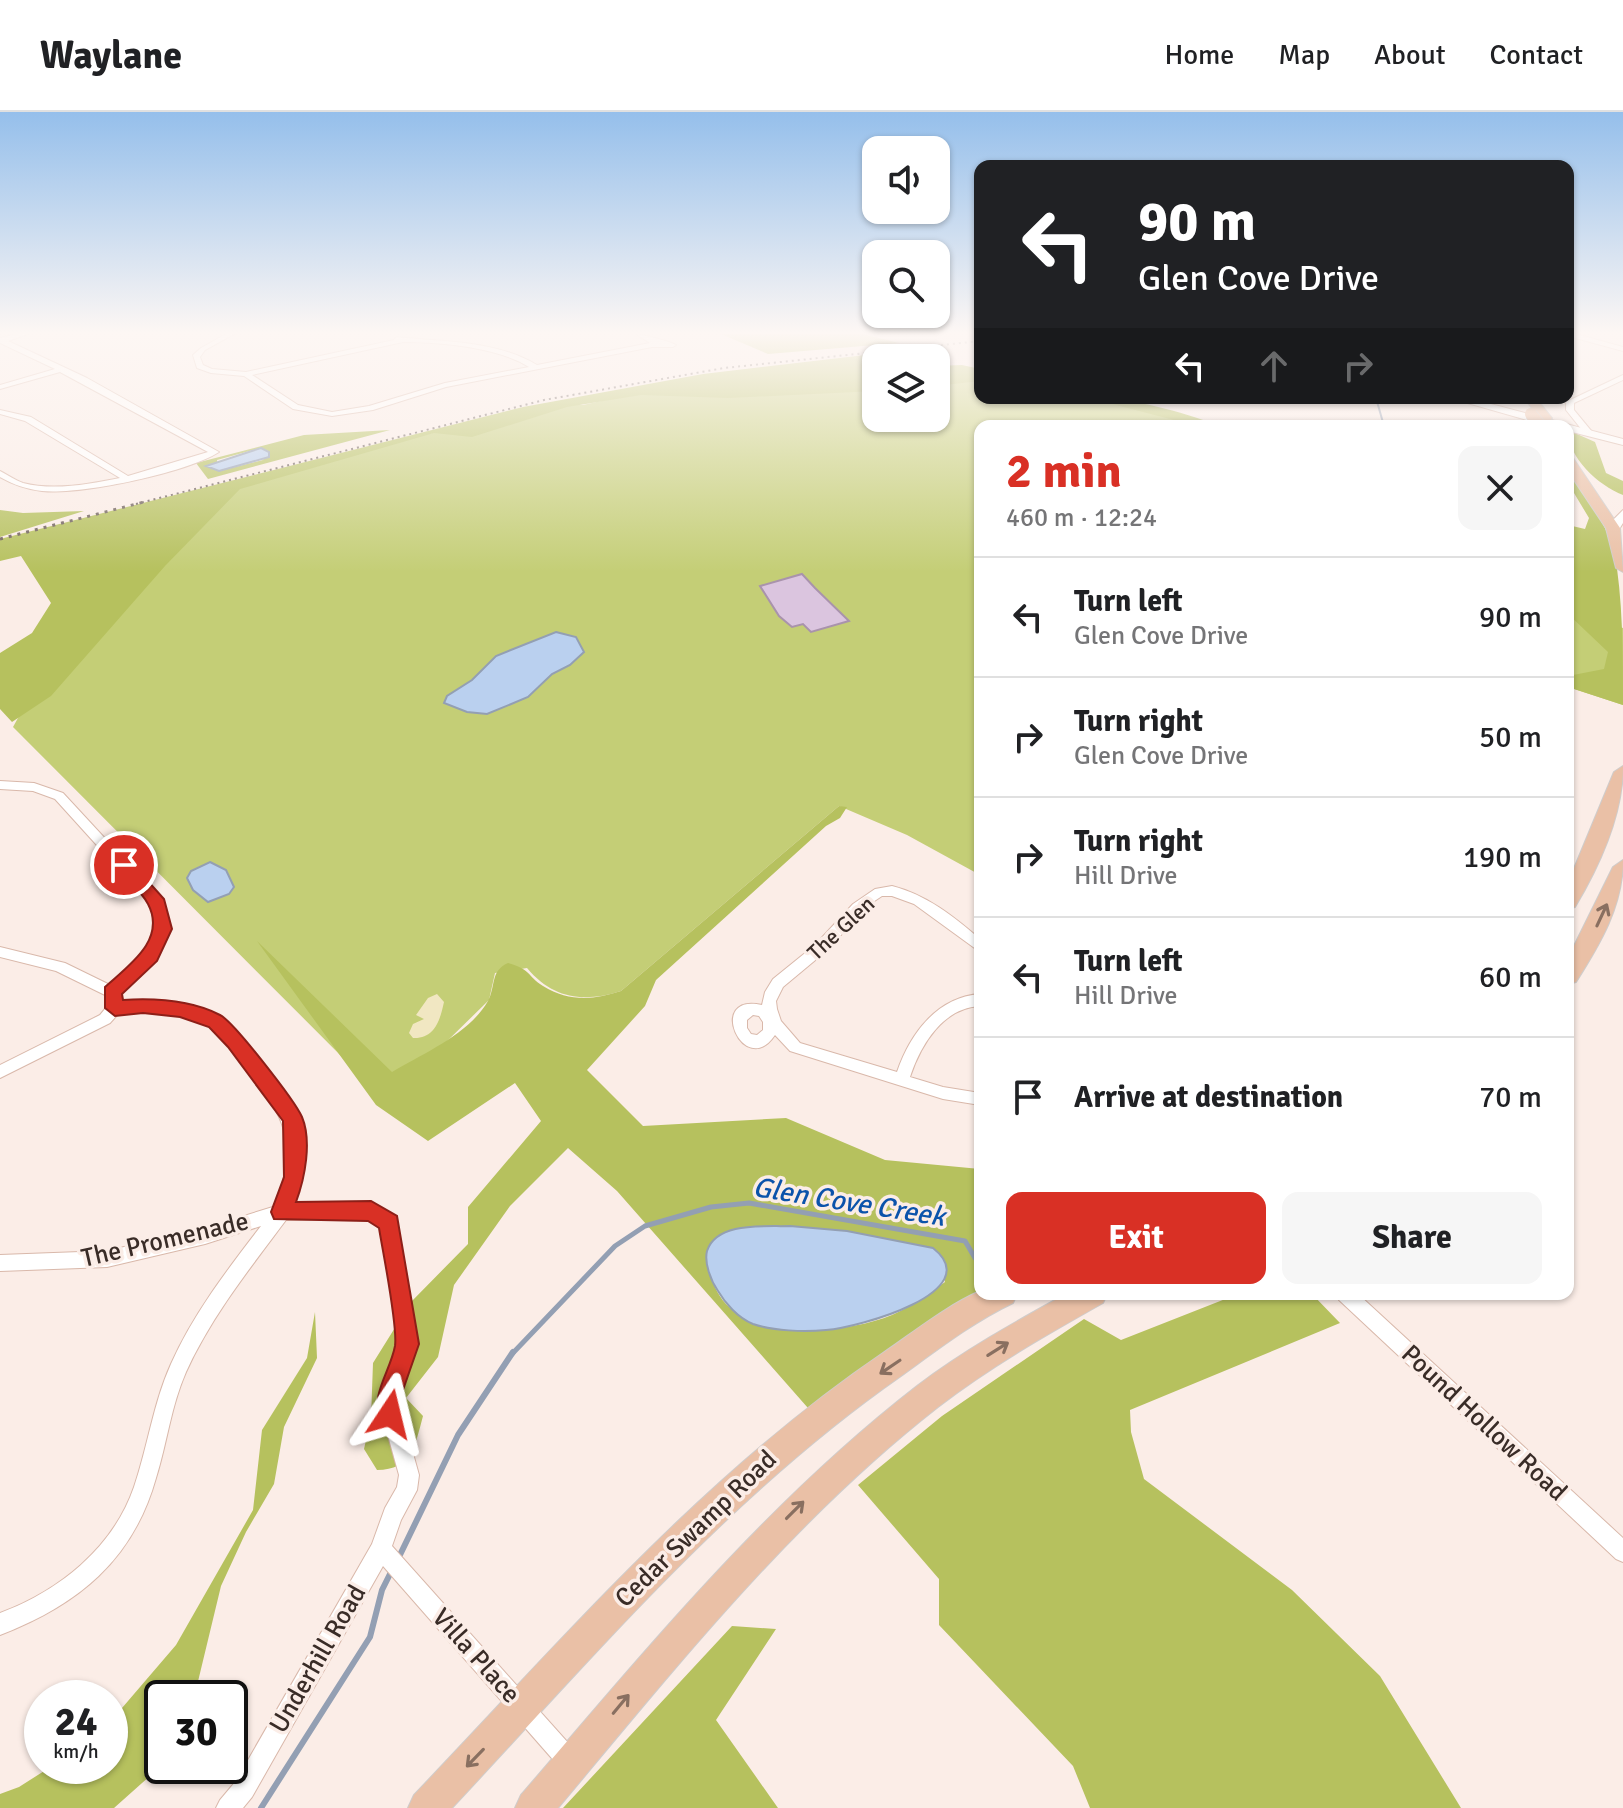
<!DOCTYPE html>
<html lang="en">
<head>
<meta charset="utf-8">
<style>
  body { margin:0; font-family:Signika,sans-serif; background:#f6f6f6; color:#202124; height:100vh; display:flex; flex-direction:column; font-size:30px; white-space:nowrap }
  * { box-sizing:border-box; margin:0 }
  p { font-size:26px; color:#757577 }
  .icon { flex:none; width:44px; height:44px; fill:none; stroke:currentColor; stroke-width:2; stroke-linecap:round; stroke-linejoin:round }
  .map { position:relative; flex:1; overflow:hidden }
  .panel { position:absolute; left:974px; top:308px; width:600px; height:880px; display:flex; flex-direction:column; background:#fff; border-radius:16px; box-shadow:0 2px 6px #0004 }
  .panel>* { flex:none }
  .top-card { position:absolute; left:974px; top:48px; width:600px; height:244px; border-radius:16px; box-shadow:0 2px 6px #0004; background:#202124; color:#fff; overflow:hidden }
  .fabs { position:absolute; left:862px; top:24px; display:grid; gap:16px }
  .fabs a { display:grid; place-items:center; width:88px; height:88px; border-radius:16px; background:#fff; box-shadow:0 2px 6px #0004; font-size:40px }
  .speed { position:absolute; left:24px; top:1568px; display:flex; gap:16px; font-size:40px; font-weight:700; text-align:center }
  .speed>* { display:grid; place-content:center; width:104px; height:104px; border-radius:50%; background:#fff; box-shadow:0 2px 6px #0004; line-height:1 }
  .speed small { font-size:20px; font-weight:400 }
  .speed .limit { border:4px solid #111; border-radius:12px; background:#fff; color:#111 }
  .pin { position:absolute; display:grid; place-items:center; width:68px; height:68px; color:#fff; margin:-34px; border:4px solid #fff; border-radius:50%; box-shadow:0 2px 8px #0007 }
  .me { position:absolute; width:88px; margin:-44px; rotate:10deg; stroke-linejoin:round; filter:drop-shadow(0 0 6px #0008) }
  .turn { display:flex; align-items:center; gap:28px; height:168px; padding:0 32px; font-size:36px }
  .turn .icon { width:104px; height:104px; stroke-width:2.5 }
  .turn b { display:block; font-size:56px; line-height:68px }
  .lanes { display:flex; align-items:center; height:76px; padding:0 32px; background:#0003; justify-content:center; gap:40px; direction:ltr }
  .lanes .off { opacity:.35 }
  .round { display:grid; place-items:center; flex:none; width:84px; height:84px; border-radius:16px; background:#f6f6f6 }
  .head { display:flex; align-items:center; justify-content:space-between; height:136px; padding:0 32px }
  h1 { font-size:48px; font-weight:800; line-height:60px; color:#d93025 }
  .button { display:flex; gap:16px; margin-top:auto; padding:16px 32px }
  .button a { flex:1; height:92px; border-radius:16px; background:#d93025; color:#fff; font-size:32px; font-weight:800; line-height:92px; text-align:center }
  .button a+a { background:#f6f6f6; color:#202124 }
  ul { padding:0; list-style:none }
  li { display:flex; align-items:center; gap:24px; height:120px; padding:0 32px; border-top:2px solid #e0e0e0 }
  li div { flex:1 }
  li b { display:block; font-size:30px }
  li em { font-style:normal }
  header { display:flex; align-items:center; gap:48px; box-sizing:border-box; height:112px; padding:0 40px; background:#fff; border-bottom:2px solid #e0e0e0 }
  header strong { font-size:38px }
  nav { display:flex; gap:44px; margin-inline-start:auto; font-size:28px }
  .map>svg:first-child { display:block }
</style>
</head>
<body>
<header>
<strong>Waylane</strong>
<nav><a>Home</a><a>Map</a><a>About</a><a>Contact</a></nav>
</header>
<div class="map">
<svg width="1623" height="1696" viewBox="0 0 1623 1696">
  <rect width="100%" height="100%" fill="#fbede7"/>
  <path fill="#c4ce76" d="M980 267V286H1093L1216 314H980V763L907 723 839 694 621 879C584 891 553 887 527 856L495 861 489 888 386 989 13 615 29 586 233 371 556 290 583 293 642 280 876 271V306H936V269Z
    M1568 496 1623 516V593L1568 575Z"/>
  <path fill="#b6c15e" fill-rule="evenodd" d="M721 222H863L899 231 768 242Z
    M917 237 901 246H876V279L728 286 641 283 567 295 472 325 434 321 240 377 165 454 51 584 12 610 0 597V541L32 521 51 491 21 444 0 449V427L523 295 703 262Z
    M962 253 980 257V269L936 274V254Z
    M1089 286C1136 286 1177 299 1221 314H1197Z
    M390 318 208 367 196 351 304 323ZM261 336 268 339 263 348 219 359 217 348Z
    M1568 318 1595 330 1606 361 1623 369V383C1598 373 1568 346 1568 318Z
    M1568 357C1585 383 1604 408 1614 438 1623 486 1623 542 1623 593L1568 575V564L1604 557 1608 540 1568 502V413L1585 417 1589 406 1568 371Z
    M0 398 23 401 84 399 0 425Z
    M839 694 847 695 840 706 826 714 656 868 645 894 587 958 643 1014 786 1006 885 1048 980 1057V1182L815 1304 617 1079 568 1036 510 1094 454 1173 438 1245 406 1286 423 1304C415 1333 412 1358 377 1358L364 1337 371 1306 373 1251 411 1190 468 1132V1095L541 1009 515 971 428 1029 376 993 257 829 392 960C424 941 469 922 488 889 496 874 490 859 508 851 532 858 526 863 543 874 569 890 594 888 621 879ZM790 1114 847 1119 933 1136 945 1170C928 1182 911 1195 892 1203 848 1221 762 1229 726 1192 713 1178 709 1159 706 1141L724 1121 742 1116Z
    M1238 1182H1312L1340 1211 1130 1298 1131 1320 1144 1367 1292 1478 1380 1564 1461 1696H1090L1073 1654 939 1513V1467L858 1373 942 1304 1084 1207 1121 1228Z
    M315 1200 317 1246 284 1315 274 1372 246 1420 221 1474 194 1586H162L160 1655 114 1696H0V1682L19 1675 52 1654H110V1610L176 1533 253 1398 262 1318 307 1246Z
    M732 1514 776 1517 716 1608 778 1696H563Z"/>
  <path fill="#f1e7c2" d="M437 882 444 890C440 908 435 927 413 926L409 921 413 912 424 907 416 903 428 886Z"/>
  <path fill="#bad0ef" stroke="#939fb3" stroke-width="2" d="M261 336 269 340V345L219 359 206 354Z
    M556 520 576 525 584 540 570 553 552 562 528 585 487 602 467 600 444 591 447 584 472 568 496 544Z
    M210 750 226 758 234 775 229 782 208 790 193 778 187 766 191 759Z
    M790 1114 847 1119 933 1136C989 1180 857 1216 826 1218 804 1220 773 1219 753 1212 738 1206 725 1191 718 1179 711 1169 704 1151 707 1139 717 1109 766 1115 790 1114Z"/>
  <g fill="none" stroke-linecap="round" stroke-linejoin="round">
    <path stroke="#939fb3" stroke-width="2" d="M1376 286 1384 314"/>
    <path stroke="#939fb3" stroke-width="5" d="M512 1242 615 1134 645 1114 711 1095 749 1091 965 1129 975 1146 980 1145"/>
    <path stroke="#939fb3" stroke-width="6" d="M398 1447 458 1323 513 1240
      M261 1696 370 1525 382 1478 392 1458"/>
  </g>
  <path fill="#dbc5df" stroke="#a993ac" stroke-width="2" d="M802 462 815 476 849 509 811 520 803 512 792 515 779 504 760 474Z"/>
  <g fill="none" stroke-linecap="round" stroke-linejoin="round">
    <g stroke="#d9b8aa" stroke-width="2">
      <path id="street" d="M17 222H28L8 229 87 266 219 340C186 361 81 383 42 379 26 377 14 373 0 365V359C8 363 15 368 23 371 54 379 90 372 120 366L25 309 0 302V298L31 305 128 364 208 340 60 260 0 277V273L55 257 0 231V226Z
        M226 222H234L205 238 200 245 203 253 212 257 246 260 394 228 396 225C443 230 495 228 537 253L650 231 636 222C641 222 672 230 676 233L673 235H652L446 275 373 298 332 304 293 297 244 264 211 261 197 256 193 243 201 236ZM403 230C440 230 497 235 529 255L445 271 369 294 332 300 298 293 252 263Z
        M1568 222H1576L1623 235V239L1568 224Z
        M1623 263V268L1574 291V298L1593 321 1586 323 1566 298V290Z
        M0 669 34 671 63 681 162 788C179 828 147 857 119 882V890C150 888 187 888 216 903 232 911 243 928 254 942 297 998 316 1021 293 1092L371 1091 396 1106 416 1232 399 1291 419 1363 417 1378 401 1408 392 1434 579 1643 583 1651 579 1659 571 1663 563 1659 383 1454 252 1685 243 1696H216L220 1688 236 1669 372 1432 385 1396 397 1375 399 1363 379 1291 398 1232 382 1115 369 1107 286 1108C250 1156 211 1205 186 1260 171 1294 167 1331 156 1366 133 1448 78 1493 0 1523V1501C59 1479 113 1436 134 1375 148 1334 153 1292 171 1252 193 1202 228 1157 261 1114L205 1132 107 1155 0 1159V1143L107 1139 205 1116 276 1094C299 1023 284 1006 242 949 231 935 221 918 204 910 178 898 146 899 119 901L110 911 0 966V953L100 903 109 892 105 883 56 859 0 845V835L65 851 110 873C138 848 160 833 151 793L55 687 33 679 0 677Z
        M892 774C927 783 953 804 980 827V840L914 792 892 784H882L870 792 825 840 783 875 776 889 777 897 781 909 800 931 897 960C910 922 937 885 980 882V894C943 896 921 932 910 965L943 975 980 981V993L943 987 790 939 775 923C744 969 705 880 762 893L765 880 773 867 815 833 853 792 875 777ZM753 903 759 904 763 910V918L757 923 751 922 747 916V908Z
        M1336 1182H1358L1623 1426V1450L1616 1447 1339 1188Z"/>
    </g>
    <g stroke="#d9b8aa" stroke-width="2">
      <path id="secondary" d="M1450 286H1468L1623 327V333L1568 319V314H1548Z
        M1623 398V411L1618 419H1608V413Z"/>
    </g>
    <g stroke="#cfcccb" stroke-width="2">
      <path id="primary" d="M1524 286H1536L1552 306 1550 309H1542Z
        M1568 345 1573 346 1620 416 1623 460 1616 456 1606 416 1568 359Z
        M1623 654C1623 703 1600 753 1575 795L1568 797V771L1614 660Z
        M1623 748C1623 794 1600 832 1576 870L1568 872V846L1613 755Z
        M980 1179V1182H1017L1013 1191C973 1210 937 1238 901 1264 729 1384 595 1543 452 1696H408L414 1683C563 1527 703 1363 883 1241 914 1220 946 1194 980 1179Z
        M1066 1182H1107L1103 1191C1046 1223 990 1255 938 1295 792 1409 676 1555 558 1696H515L521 1683C645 1539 766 1391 917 1274 963 1239 1015 1210 1066 1182Z"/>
    </g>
    <use href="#street" fill="#fff" fill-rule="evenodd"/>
    <use href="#secondary" fill="#fff" fill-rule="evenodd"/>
    <use href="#primary" fill="#eac0a6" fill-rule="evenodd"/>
    <path stroke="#6f615c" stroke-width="2" stroke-dasharray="2 4" stroke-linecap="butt" d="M136 392 544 288 724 256 980 229"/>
    <path stroke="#6f615c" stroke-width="3" stroke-dasharray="3 6" stroke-linecap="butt" d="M0 427 144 390"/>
    <g stroke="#cfcccb" stroke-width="13" stroke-linecap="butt">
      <path id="primary-bridge" d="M1531 302 1539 312"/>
    </g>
    <use href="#primary-bridge" stroke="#eac0a6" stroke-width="12"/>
  </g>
  <defs><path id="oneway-shaft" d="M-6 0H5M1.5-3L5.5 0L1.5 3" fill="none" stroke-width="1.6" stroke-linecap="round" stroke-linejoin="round" transform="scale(2)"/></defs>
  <g stroke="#896f60">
    <use href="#oneway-shaft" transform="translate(1602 803) rotate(-65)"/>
    <use href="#oneway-shaft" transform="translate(998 1237) rotate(-32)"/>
    <use href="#oneway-shaft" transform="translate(890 1255) rotate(146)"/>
    <use href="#oneway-shaft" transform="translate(795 1398) rotate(-45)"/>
    <use href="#oneway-shaft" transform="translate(621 1592) rotate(-50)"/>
    <use href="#oneway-shaft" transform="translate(475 1646) rotate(134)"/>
  </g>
  <linearGradient id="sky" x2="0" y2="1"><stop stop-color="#95bfeb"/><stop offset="0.48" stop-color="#fdf7f4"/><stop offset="1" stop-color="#fdf7f4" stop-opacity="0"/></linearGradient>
  <rect width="1623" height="460" fill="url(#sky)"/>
  <path fill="#d93025" stroke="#8d1f18" stroke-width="2" d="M124 747 130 749 164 787 172 817 157 849 122 882 123 888C155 886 191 888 220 903 234 910 295 989 302 1005 312 1029 305 1066 296 1090L371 1089 397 1104 419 1232 403 1278 398 1311 390 1315 381 1311C369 1283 390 1261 395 1234 398 1214 383 1141 379 1116L368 1109 274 1107 271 1100 284 1065 283 1009 228 935 209 915 180 905 143 901 115 904 105 896V875C128 854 167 828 148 792 141 778 125 767 116 753Z"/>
  <g text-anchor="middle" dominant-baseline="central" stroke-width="7" stroke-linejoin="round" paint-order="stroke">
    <g font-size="22" fill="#392c27" stroke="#fbede7">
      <text transform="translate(841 816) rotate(-43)">The Glen</text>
    </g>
    <g font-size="26" fill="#392c27" stroke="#fbede7">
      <text transform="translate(165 1128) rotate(-13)">The Promenade</text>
      <text transform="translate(1484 1311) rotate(43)">Pound Hollow Road</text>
      <text transform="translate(696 1417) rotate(-44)">Cedar Swamp Road</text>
      <text transform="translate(476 1544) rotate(48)">Villa Place</text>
      <text transform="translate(318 1547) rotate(-60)">Underhill Road</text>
    </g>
    <g font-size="28" font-style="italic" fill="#0b53ab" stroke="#fbede7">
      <text transform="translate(849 1090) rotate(9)">Glen Cove Creek</text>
    </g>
  </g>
</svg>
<div class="fabs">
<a><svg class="icon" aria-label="sound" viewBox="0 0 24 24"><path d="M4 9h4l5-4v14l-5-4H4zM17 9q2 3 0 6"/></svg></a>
<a><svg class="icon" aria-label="search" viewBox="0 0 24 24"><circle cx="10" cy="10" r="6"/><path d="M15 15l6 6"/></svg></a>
<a><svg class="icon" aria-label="layers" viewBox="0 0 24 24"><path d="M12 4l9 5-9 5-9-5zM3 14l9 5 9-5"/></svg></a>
</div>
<div class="speed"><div>24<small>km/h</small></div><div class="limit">30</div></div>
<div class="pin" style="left:124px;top:753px;background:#d93025"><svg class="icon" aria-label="arrive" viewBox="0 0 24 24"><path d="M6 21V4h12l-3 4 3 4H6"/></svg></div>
<svg class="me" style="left:390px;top:1302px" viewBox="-20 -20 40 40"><path d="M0-17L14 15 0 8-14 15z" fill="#d93025" stroke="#fff" stroke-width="4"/></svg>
<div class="top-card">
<div class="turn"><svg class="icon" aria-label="left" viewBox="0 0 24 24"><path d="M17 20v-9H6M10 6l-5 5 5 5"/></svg><div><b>90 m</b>Glen Cove Drive</div></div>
<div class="lanes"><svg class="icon" aria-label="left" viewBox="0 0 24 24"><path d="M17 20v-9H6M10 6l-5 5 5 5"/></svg><svg class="icon off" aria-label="ahead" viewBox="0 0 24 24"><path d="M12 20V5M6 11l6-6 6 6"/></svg><svg class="icon off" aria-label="right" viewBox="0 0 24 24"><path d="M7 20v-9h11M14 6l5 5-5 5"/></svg></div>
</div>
<section class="panel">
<div class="head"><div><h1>2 min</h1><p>460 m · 12:24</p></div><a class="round"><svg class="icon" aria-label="close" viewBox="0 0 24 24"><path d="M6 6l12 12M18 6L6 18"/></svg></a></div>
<ul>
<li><svg class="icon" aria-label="left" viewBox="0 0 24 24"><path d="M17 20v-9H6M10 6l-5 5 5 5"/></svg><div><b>Turn left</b><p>Glen Cove Drive</p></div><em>90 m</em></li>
<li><svg class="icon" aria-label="right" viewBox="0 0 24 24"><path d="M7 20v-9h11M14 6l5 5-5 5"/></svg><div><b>Turn right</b><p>Glen Cove Drive</p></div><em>50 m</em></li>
<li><svg class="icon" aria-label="right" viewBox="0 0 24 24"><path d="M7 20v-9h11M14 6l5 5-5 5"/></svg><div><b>Turn right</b><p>Hill Drive</p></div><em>190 m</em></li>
<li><svg class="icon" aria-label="left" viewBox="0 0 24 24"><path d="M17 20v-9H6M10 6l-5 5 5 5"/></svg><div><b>Turn left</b><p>Hill Drive</p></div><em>60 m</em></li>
<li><svg class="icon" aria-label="arrive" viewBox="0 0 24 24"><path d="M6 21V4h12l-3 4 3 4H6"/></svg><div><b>Arrive at destination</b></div><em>70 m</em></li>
</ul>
<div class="button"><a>Exit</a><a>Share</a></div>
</section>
</div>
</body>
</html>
